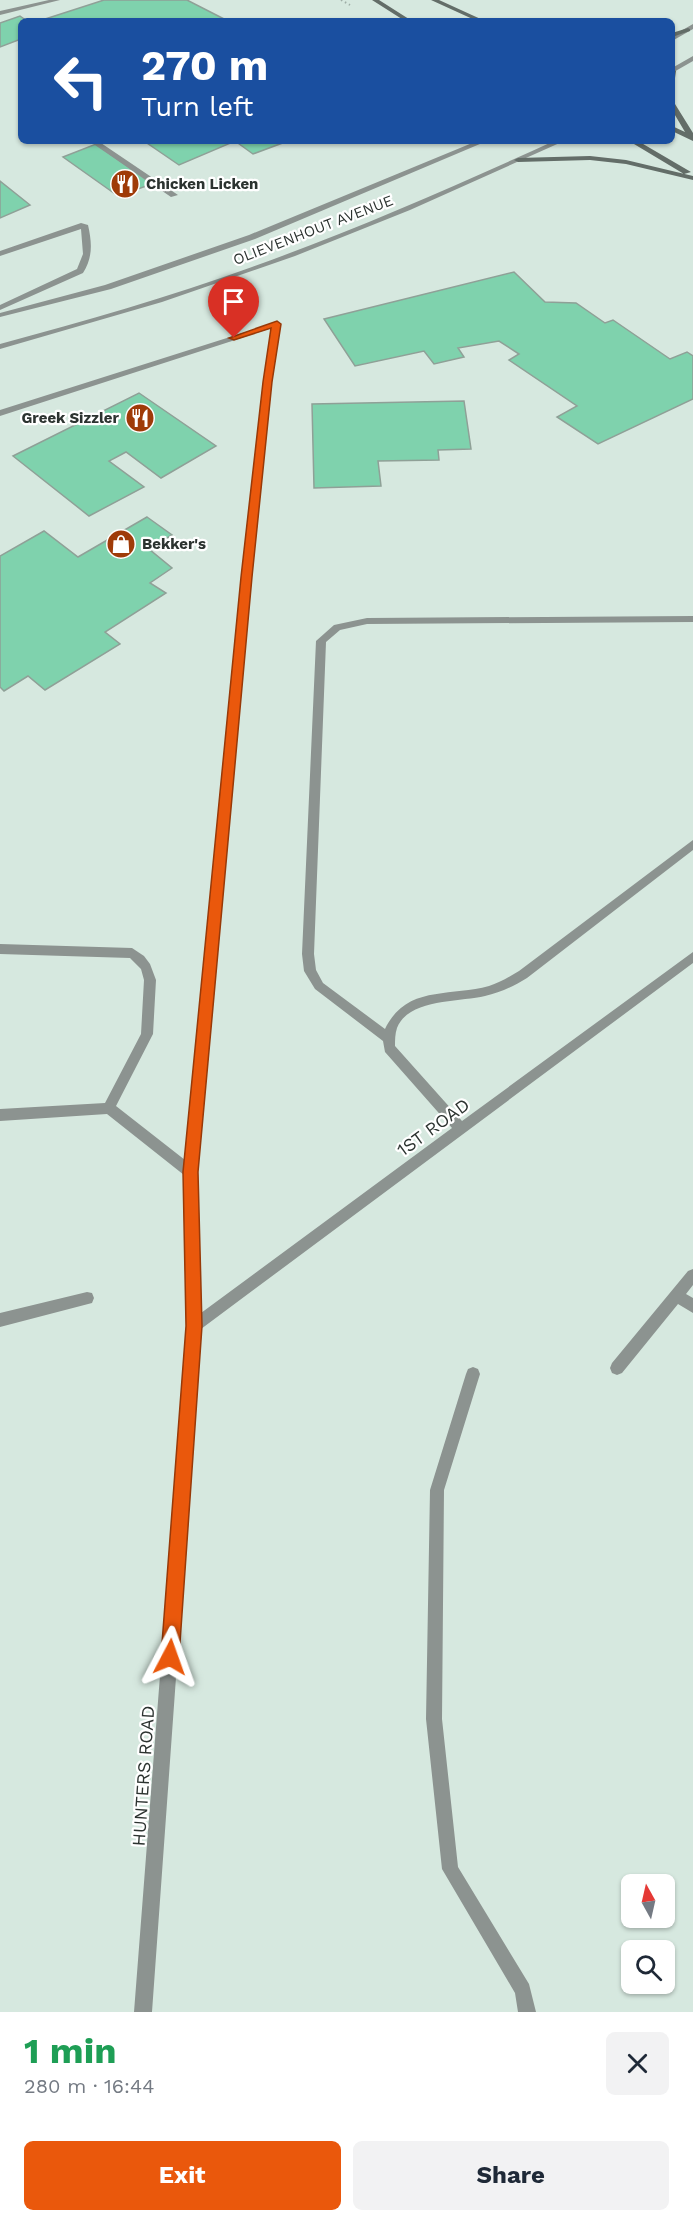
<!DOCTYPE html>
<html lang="en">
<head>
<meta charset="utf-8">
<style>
  body { margin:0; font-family:"Work Sans",sans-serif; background:#f2f2f3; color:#1f2937; height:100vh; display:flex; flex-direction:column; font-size:22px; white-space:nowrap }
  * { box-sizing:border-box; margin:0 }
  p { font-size:20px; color:#747a83 }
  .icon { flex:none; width:33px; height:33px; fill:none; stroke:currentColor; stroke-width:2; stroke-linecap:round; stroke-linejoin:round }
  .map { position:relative; height:2012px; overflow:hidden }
  .details { display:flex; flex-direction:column; background:#fff; flex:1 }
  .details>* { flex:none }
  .top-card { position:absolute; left:18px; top:18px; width:657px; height:126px; border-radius:9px; box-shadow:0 2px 4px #0004; background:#1a4fa0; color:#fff; overflow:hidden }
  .needle { width:39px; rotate:352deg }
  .tools { position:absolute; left:621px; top:1874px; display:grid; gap:12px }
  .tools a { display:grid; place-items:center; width:54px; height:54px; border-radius:9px; background:#fff; box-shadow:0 2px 4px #0004; font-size:30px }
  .pin { position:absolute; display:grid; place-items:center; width:51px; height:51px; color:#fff; margin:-62px -26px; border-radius:50% 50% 50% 0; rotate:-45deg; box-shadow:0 0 6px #0007 }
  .pin .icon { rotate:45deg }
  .me { position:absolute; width:66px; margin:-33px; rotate:4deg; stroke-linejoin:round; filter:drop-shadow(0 0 4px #0008) }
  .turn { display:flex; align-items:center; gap:21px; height:126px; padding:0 24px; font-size:27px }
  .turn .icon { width:78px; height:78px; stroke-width:2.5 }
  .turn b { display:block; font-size:42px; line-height:51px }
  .round { display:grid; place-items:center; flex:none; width:63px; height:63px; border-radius:9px; background:#f2f2f3 }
  .summary { display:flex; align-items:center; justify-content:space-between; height:102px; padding:0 24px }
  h1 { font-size:36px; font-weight:700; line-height:45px; color:#1e9e55 }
  .action { display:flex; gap:12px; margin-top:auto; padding:12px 24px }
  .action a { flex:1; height:69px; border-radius:9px; background:#ea580c; color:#fff; font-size:24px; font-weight:700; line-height:69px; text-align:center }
  .action a+a { background:#f2f2f3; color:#1f2937 }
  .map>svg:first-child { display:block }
</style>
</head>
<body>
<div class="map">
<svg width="693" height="2012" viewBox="0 0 693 2012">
  <rect width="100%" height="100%" fill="#d6e8df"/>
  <path fill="#7fd2ad" stroke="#8fa097" stroke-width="1.5" d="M104 0H187L228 21H39Z
    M20 16 27 21H21V39L0 47V23Z
    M144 141H288L253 154 235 141 179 165Z
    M96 144 152 184 118 196 63 157Z
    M0 181 30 205 0 218Z
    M514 272 545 302 576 303 605 323 613 320 670 359 687 352 693 356V399L598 444 557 417 577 406 509 360 519 354 499 341 458 348 464 357 434 364 424 351 355 366 324 319Z
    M139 393 216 446 161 478 126 452 109 461 144 487 89 516 13 456Z
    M464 401 471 449 438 450 439 460 378 461 381 486 314 488 312 404Z
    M147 517 172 535 149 549 172 568 150 583 166 593 105 632 120 644 45 690 28 676 4 691 0 687V556L44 531 78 557Z"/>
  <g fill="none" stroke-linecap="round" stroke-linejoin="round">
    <path stroke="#9eada6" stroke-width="2" stroke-dasharray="1.5 3" stroke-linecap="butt" d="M341 0 350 5"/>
    <path fill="#8c9390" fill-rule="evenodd" d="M49 0H60L0 15V11Z
      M89 141H98L178 195 171 197Z
      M81 223 88 225C92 243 93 257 83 273L0 310V305L77 269 83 254 81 229 0 256V251Z"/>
    <path fill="#8c9390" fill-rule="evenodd" d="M277 322 281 324 272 382 252 577 196 1172 201 1313 452 1128 385 1052 383 1041 315 989 304 971 302 954 316 641 334 625 367 618 693 616V622L367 624 340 630 326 642 314 954 316 970 323 983 385 1029C406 985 449 997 489 986 499 983 509 977 519 971L693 840V850L527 978C514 986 500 993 485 996 459 1002 408 999 397 1028 395 1034 395 1040 395 1046L462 1121 693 952V963L201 1329 152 2012H134L187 1326 184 1175 107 1114 0 1121V1109L105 1103 141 1034 144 980 141 969 130 958 0 954V944L132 948 144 956 150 964 156 980 153 1034 116 1106 185 1160 242 577 264 382 272 328 0 416V410Z
      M693 1269V1285L686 1294 693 1298V1313L678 1304 622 1373 617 1375 612 1373 610 1368 612 1363 688 1271Z
      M87 1292 92 1293 94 1298 92 1303 0 1327V1313Z
      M473 1367 478 1369 480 1374 444 1490 442 1719 458 1867 529 1984 536 2012H518L515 1993 442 1869 426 1719 430 1490 466 1374 468 1369Z"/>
    <path fill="#8c9390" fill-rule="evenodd" d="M693 24V29L672 41V36Z
      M693 56V61L672 73V68Z
      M477 141H487L255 239 111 289 0 317V313L105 285 249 235Z
      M554 141H564L410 210 295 256 162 302 0 349V344C85 321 169 297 252 267 355 230 455 186 554 141Z"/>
    <path fill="#636d68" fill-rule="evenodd" d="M372 0H379L412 21H405Z
      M431 0H439L485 21H477Z
      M688 28 690 29V31L672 37V33Z
      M672 69 676 71 675 78 672 80Z
      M672 102 675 104 693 133V141L672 131V126L685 132 672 110Z
      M629 141H638L691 172 684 174Z
      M590 156 626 160 693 176V180L626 164 590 160 518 162 514 160 518 158Z"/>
  </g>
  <path fill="#ea580c" stroke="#983908" stroke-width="1.5" d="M277 321 281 324 272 382 252 577 198 1172 202 1326 179 1657 176 1664 170 1666 163 1664 161 1657 186 1326 183 1172 241 577 263 382 271 328 234 340 229 338Z"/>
  <defs>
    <g id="restaurant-disc" transform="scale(1.5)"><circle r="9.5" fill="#9f3b08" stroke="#fff"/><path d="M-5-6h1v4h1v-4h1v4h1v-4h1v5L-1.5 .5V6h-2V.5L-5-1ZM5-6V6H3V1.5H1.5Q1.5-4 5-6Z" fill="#fff"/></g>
    <g id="shop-disc" transform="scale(1.5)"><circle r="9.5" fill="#9f3b08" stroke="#fff"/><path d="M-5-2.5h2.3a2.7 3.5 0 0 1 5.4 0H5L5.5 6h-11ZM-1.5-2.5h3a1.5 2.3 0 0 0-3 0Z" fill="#fff"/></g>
  </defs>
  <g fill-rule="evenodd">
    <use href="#restaurant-disc" x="125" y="184"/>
    <use href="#restaurant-disc" x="140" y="418"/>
    <use href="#shop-disc" x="121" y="544"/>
  </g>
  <g text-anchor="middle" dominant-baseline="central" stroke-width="4.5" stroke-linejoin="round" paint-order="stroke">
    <g font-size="15" font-weight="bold" fill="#2c3330" stroke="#fff" text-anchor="start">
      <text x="146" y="184">Chicken Licken</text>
      <text x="119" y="418" text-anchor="end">Greek Sizzler</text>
      <text x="142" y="544">Bekker's</text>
    </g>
    <g font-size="15" fill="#2c3330" stroke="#fff">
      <text transform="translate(313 230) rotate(-21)">OLIEVENHOUT AVENUE</text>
    </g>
    <g font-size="18" fill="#2c3330" stroke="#fff">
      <text transform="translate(433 1127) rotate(-36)">1ST ROAD</text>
      <text transform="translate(143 1776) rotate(-86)">HUNTERS ROAD</text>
    </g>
  </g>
</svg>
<div class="tools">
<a><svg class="needle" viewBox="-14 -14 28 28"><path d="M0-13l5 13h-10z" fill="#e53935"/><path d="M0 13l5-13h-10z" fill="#747a83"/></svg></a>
<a><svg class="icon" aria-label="search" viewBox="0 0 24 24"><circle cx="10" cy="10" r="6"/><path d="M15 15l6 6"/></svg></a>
</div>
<div class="pin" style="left:234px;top:338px;background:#d93025"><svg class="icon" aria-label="arrive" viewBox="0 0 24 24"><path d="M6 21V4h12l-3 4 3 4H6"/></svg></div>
<svg class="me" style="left:170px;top:1657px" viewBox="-20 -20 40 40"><path d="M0-17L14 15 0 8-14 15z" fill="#ea580c" stroke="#fff" stroke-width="4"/></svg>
<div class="top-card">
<div class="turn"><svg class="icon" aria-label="left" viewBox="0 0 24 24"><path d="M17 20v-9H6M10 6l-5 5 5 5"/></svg><div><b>270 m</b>Turn left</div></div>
</div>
</div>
<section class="details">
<div class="summary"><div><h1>1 min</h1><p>280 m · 16:44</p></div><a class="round"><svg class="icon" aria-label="close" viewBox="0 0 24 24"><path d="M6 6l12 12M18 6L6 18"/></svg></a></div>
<div class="action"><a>Exit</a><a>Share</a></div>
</section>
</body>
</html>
